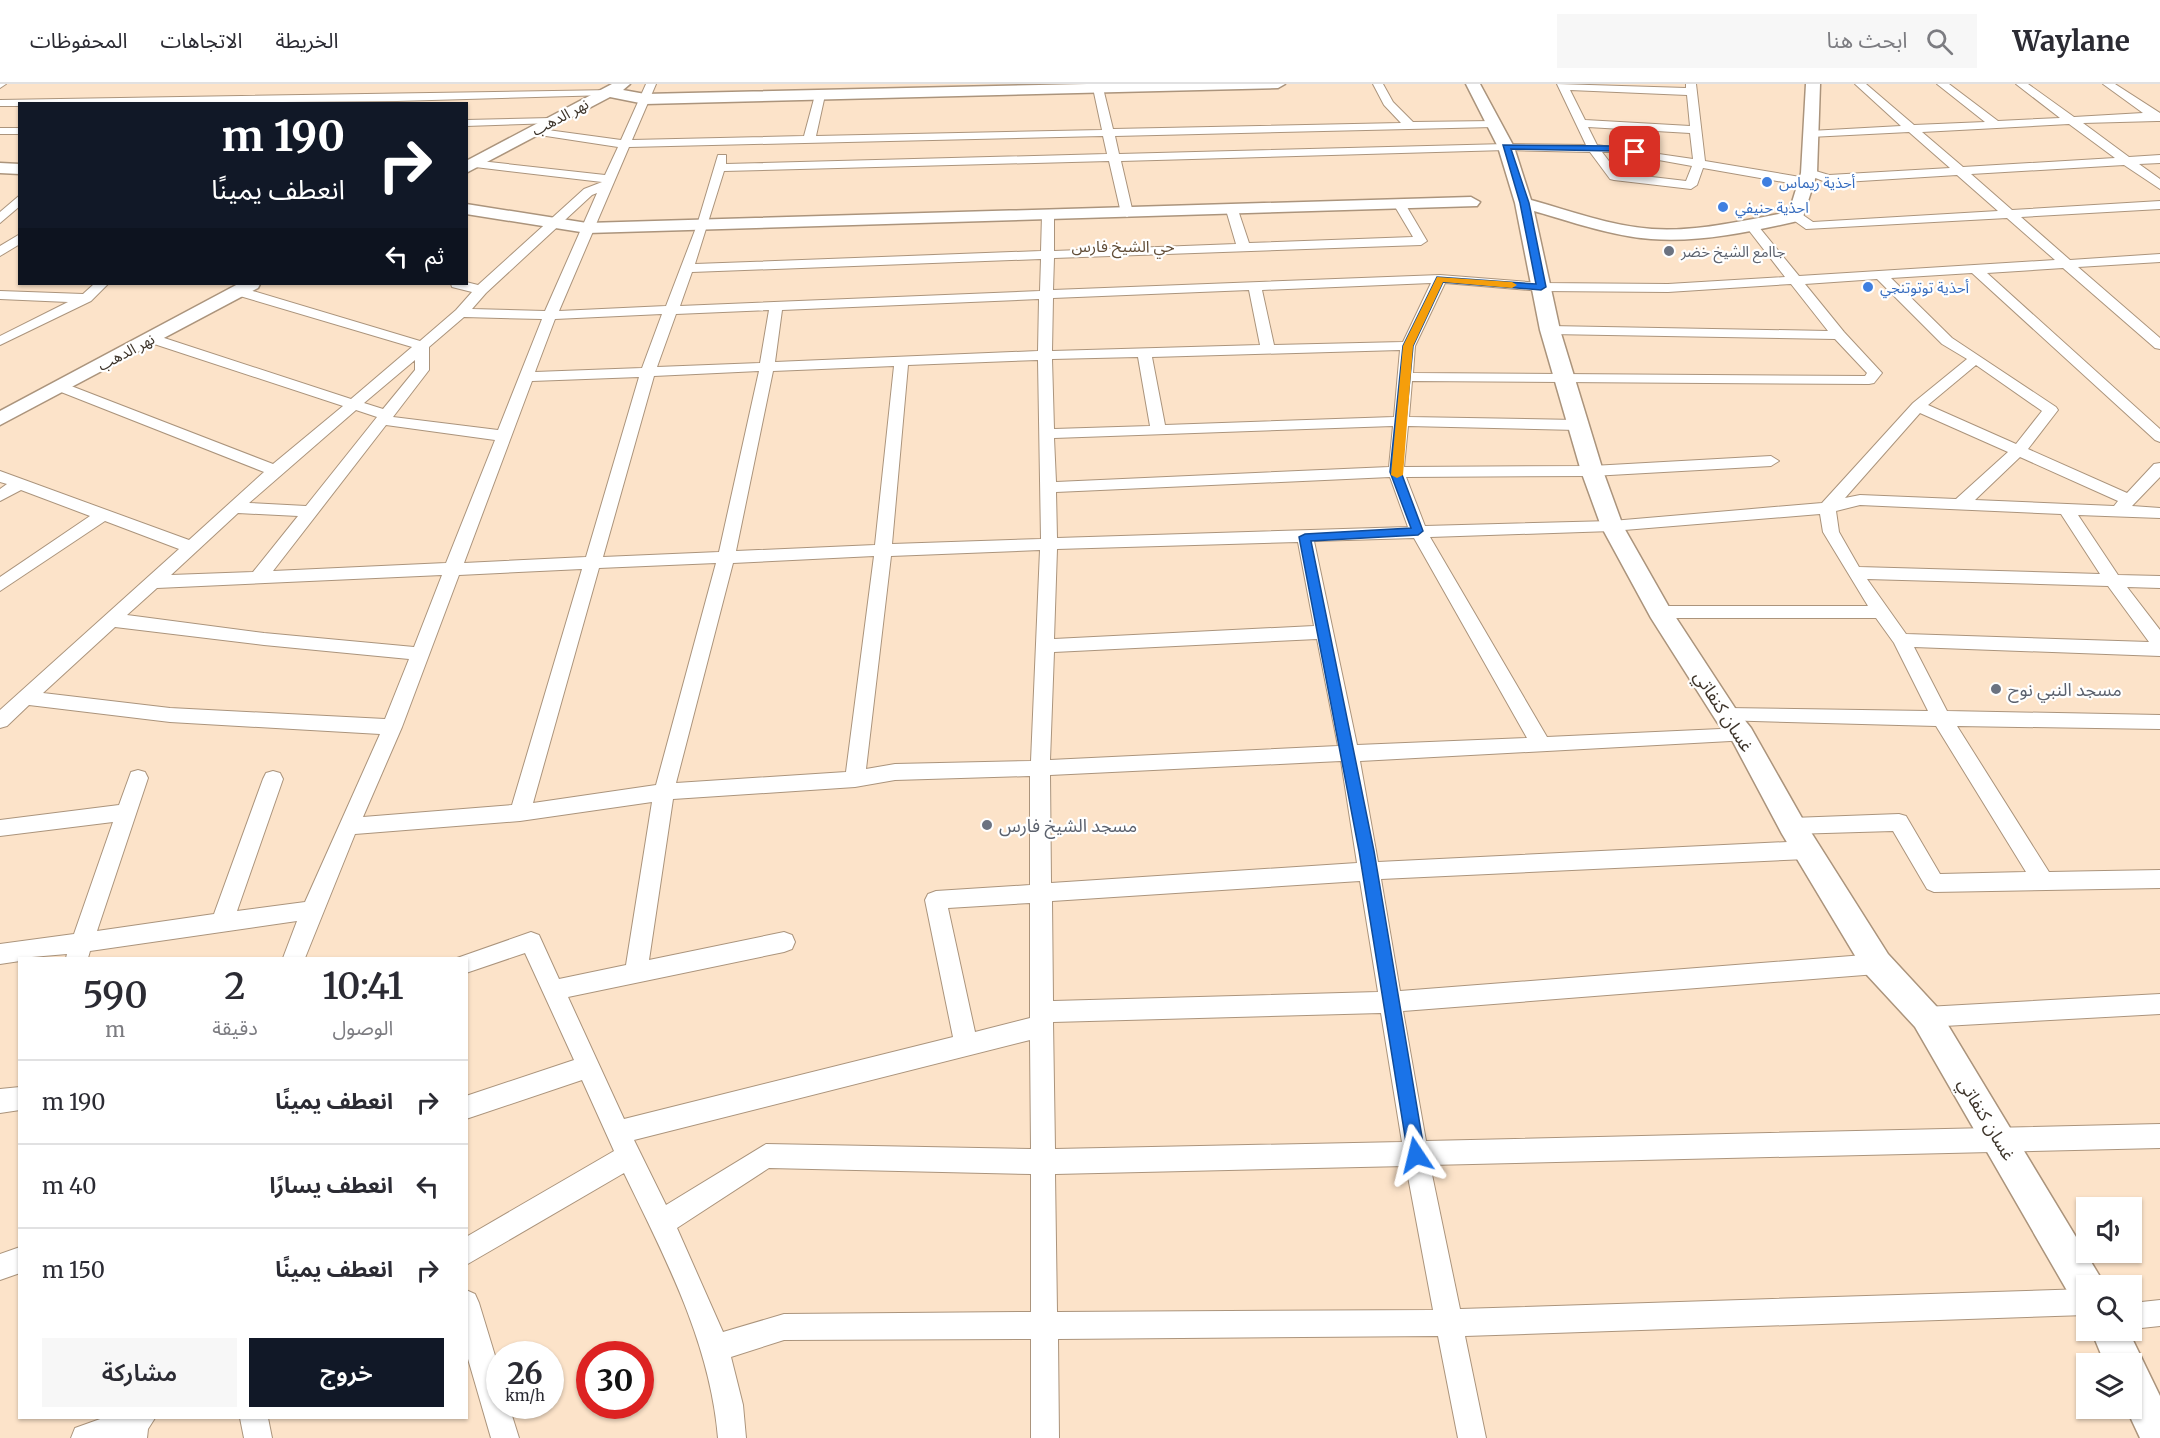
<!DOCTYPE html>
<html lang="ar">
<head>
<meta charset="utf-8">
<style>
  body { margin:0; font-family:Merriweather,"Noto Sans Arabic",serif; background:#f7f7f7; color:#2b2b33; direction:rtl; height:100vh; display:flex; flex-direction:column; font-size:22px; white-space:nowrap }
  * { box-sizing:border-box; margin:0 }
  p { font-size:20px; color:#7c7c81 }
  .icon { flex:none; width:33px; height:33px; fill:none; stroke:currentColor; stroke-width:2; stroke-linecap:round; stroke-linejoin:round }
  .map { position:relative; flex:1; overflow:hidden; direction:ltr }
  .sheet { position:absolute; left:18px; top:873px; width:450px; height:462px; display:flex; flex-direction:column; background:#fff; border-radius:0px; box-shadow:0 2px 4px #0004; direction:rtl }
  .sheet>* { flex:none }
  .top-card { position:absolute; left:18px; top:18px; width:450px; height:183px; border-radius:0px; box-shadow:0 2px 4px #0004; direction:rtl; background:#111827; color:#fff; overflow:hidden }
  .buttons { position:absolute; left:2076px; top:1113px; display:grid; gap:12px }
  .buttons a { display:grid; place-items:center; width:66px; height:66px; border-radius:0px; background:#fff; box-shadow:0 2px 4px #0004; font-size:30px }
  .speed { position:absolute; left:486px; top:1257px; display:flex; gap:12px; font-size:30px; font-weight:700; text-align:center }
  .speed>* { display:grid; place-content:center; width:78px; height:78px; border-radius:50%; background:#fff; box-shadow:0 2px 4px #0004; line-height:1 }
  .speed small { font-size:15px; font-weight:400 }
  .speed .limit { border:9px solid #d22; background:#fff; color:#111 }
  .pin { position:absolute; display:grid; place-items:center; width:51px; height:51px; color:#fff; margin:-26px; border-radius:12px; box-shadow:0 3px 9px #0006 }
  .me { position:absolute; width:66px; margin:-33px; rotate:350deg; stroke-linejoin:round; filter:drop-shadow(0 0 4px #0008) }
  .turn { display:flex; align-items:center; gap:21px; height:126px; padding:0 24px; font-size:27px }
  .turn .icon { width:78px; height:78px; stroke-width:2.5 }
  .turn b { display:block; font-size:42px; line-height:51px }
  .then { display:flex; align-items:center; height:57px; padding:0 24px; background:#0003; gap:12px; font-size:22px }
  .eta { display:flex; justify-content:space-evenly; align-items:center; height:102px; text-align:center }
  .eta b { font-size:36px; font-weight:600; line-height:42px }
  .action { display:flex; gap:12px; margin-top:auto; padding:12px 24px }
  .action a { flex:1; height:69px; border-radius:0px; background:#111827; color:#fff; font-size:24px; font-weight:600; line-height:69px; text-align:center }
  .action a+a { background:#f7f7f7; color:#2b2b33 }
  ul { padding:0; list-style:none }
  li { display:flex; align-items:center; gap:18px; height:84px; padding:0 24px; border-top:2px solid #e1e1e2 }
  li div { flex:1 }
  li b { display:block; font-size:22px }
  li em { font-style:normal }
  header { display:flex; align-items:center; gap:36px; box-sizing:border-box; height:84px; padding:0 30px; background:#fff; border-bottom:2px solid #e1e1e2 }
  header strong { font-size:28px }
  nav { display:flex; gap:33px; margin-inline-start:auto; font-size:21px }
  .search { width:420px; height:54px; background:#f7f7f7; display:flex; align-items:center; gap:15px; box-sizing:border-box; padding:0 21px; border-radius:0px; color:#7c7c81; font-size:22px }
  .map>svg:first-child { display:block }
</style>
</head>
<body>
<header>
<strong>Waylane</strong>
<div class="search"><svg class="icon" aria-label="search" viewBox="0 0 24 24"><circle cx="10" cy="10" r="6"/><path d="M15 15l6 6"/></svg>ابحث هنا</div>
<nav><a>الخريطة</a><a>الاتجاهات</a><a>المحفوظات</a></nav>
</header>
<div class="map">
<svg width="2160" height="1354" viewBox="0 0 2160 1354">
  <rect width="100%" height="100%" fill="#fce3c9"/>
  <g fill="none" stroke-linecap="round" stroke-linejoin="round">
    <g stroke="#ab947c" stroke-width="2">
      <path id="street" d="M0 0H6L0 4Z
        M646 0H656L632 56 804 52 815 11 820 8 825 11 816 52 1102 46 1093 4 1098 1 1103 4 1113 45 1401 39 1384 21 1373 0H1383L1393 18 1413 38 1494 37 1500 40 1494 43 1115 52 1119 70 1506 60 1586 61 1557 0 1686 4V0H1696L1705 77 1806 94 1812 98 1806 102 1703 84 1697 101 1691 105 1614 96 1610 95 1590 68 1506 66 1121 77 1133 129 1127 133 1121 129 1109 77 724 87 695 180 1041 167 1042 131 1048 127 1054 131V167L1236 160 1226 126 1232 122 1238 126 1249 159 1413 153 1394 121 1400 117 1404 118 1427 157 1421 161 1054 174 1053 206 1440 191 1541 199 1668 200 1785 193 1744 140 1750 136 1754 137 1799 192 2055 176 2007 134 1806 145 1792 135V129H1800L1813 138 1998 127 1957 91 1828 99 1803 89 1809 85 1829 91 1950 84 1909 48 1810 53 1804 50 1810 47 1901 42 1855 0H1866L1914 41 1985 38 1937 0H1949L1998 37 2060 34 2016 0H2028L2074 33 2143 29 2103 0H2115L2160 29V37H2157L2083 39 2129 73 2160 71V79L2139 80 2160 95V105L2124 81 1971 90 2012 126 2160 117V125L2021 133 2070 176 2160 170V178L2078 183 2160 254V265L2155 264 2063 184 1987 189 2160 345V358L2155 356 1972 189 1891 194 1952 254 2056 323 2058 326 2028 365 2127 409 2154 380 2160 379V393L2132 422 2160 424V434L2078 431 2118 491 2160 492V504L2127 503 2160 546V572L1914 563 1947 627 2160 631V645L1957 642 2049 788 2160 786V804L1934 808 1927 805 1893 747 1792 750 1785 748 1782 742 1785 736 1792 734 1899 730 1906 732 1940 790 2026 788 1936 642 1719 636 1717 631 1719 626 1726 624 1928 627 1894 559 1876 534H1660L1654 532 1651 528 1654 524 1660 522H1868L1823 448 1820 430 1612 447 1430 453 1547 653 1742 644 1749 646 1752 651 1749 656 1360 677 1378 778 1807 757 1814 760 1817 766 1814 772 1807 775 1381 795 1400 907 1877 870 1885 873 1888 880 1885 887 1877 890 1403 927 1426 1057 2160 1040V1064L1430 1081 1460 1225 2086 1205V1231L1465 1252 1486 1354H1458L1438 1252 1058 1255 1059 1354H1031V1255L784 1256 731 1273 743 1321 746 1354H718C710 1258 665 1174 624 1089L466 1181V1153L614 1067 582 996 466 1035V1012L574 976 525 869 466 889V874H457L531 848 539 851 559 895 626 881 652 718 520 737 355 750 305 874H283L297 837 90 867 88 874H66L67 870 20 874V877L0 880V860L74 850 113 738 0 752V736L119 721 131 688 138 686 145 688 148 694 97 847 214 830 263 695 266 689 273 687 280 689 283 695 237 827 305 818 380 650 170 638 29 621 7 642 0 644V626L179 465 105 437 0 507V493L90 432 21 406 0 417V405L7 400 0 398V387L189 456 264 388 56 306 54 303 56 300H66L273 380 343 322 145 257V251H155L351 315 412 263 233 210V204H243L420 257 456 226 472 208 452 203 451 200 466 198 478 201 584 105 602 98 475 83 471 82V76L605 91 618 63 533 50 527 47 533 44 621 56ZM1570 6 1687 11 1690 42 1585 36ZM2069 40 2115 74 1963 83 1922 48ZM1588 43 1690 49 1693 75 1597 61ZM1103 52 1107 70 726 80V71H718L697 141 666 222 559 227 629 63ZM1602 68H1614L1692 82 1686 97 1618 89ZM597 109 545 227 472 225 486 209 592 111ZM1041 175 1040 207 680 222 692 188ZM1877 195 1942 260 1967 275 1913 319 1822 419 1612 437 1425 442 1406 393 1592 392 1771 382 1779 377 1771 372 1592 382 1404 383 1408 342 1577 346 1585 341 1577 336 1409 333 1412 297 1869 300 1874 299 1882 289 1844 248 1805 200ZM1431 199 1403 258 1274 261 1262 206ZM1445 199 1541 207 1668 208 1791 200 1828 247 1550 242 1543 246 1550 250 1835 255 1867 289 1865 292 1413 289 1415 262ZM1249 206 1260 261 1052 267 1053 214ZM1039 215 1038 267 775 278 782 226ZM769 226 760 279 657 283 676 230ZM662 230 642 284 535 288 555 235ZM464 233 542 235 498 346 393 333 429 286V263ZM1400 266 1394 333 1165 341 1152 273ZM1138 273 1150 342 1054 345 1052 275ZM415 276V286L383 325 364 319ZM1038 276 1041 455 892 460 908 281ZM1976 281 2042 327 2016 360 1928 321ZM894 282 875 461 736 467 773 287ZM759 287 719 468 603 473 654 292ZM639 293 586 473 464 479 532 297ZM356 326 377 333 306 422 249 419ZM1920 329 2008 368 1956 415 1860 411 1845 414ZM386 341 495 356 446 479 273 487ZM1393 342 1389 383 1056 398 1054 354ZM2020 373 2118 417 2114 422 1975 416ZM1390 393 1408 443 1057 454 1056 408ZM1860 421 2061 430 2100 490 1859 483 1839 448 1836 427ZM238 429 298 432 253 488 171 491ZM1414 454 1527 654 1357 661 1314 457ZM1298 458 1314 542 1054 555 1057 465ZM1040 466 1031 677 895 680 866 685 891 472ZM874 472 846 688 676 699 733 479ZM716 479 656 701 533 719 599 484ZM582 485 512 721 363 733 402 643 459 491ZM442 491 414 563 264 549 127 531 157 504ZM1867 495 2108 502 2149 558 1906 550ZM115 543 264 561 409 575 385 635 170 624 43 609ZM1317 555 1338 662 1050 676 1054 568ZM1341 677 1357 779 1051 799 1050 691ZM1030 692V801L936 807 928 810 925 816 953 953 624 1035 568 913 784 868 792 865 795 858 792 851 784 848 649 876 673 715 855 703 895 696ZM1360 797 1378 908 1053 917 1052 817ZM1030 819V934L975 948 948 824ZM1381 929 1402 1058 1055 1065 1053 938ZM1030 956 1031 1065 766 1060 666 1121 634 1056ZM1406 1082 1433 1226 1057 1228 1055 1090ZM769 1084 1031 1090V1228L784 1230 723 1248 677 1144Z
        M613 6 614 8 609 11 397 17 20 20V22H0V16Z
        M551 34 555 35V39L466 42V36Z
        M0 44H20V50H0Z
        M20 111V122L0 139V128Z
        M20 150V160L0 172V162Z
        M94 200H108L91 217 0 261V252L68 218 0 215V207L83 210Z
        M2160 910V930L1926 943 1918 940 1915 933 1918 926 1926 923Z
        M20 1003V1026L0 1029V1005Z
        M20 1163V1189L0 1196V1170Z
        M466 1206 475 1210 479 1219 500 1288V1322H509L519 1354H491L466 1268Z
        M2160 1216V1242L2132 1245V1219Z
        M103 1334H155L148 1345 147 1354H71L75 1344Z
        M240 1334H268L272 1354H244Z"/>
    </g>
    <g stroke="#ab947c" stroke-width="3">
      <path id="secondary" d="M612 0H630L623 6 645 10 1087 0H1285L1278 4 645 20 610 13 466 89V77Z
        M1466 0H1480L1514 63 1531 116C1571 127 1611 142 1652 145 1698 148 1744 136 1789 128L1801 89 1806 0H1820L1817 89 1802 136C1755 147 1700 159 1651 155 1612 152 1572 138 1534 127L1560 246 1603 387 1623 442 1669 523 1735 624 1751 644 1802 734 1888 870 1937 923 2099 1191 2103 1202H2086V1222L2073 1217 1915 943 1866 890 1782 750 1733 658 1717 638 1651 534 1601 442 1581 387 1540 246 1515 119 1498 63Z
        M0 79 20 80V90L0 89Z
        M1471 113 1480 118 1477 122 587 149 466 130V120L587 139Z
        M238 200H260L258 204 0 341V327Z
        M2091 1246H2128L2160 1312V1354H2140L2126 1324H2132V1280H2105Z"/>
    </g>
    <use href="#street" fill="#fff" fill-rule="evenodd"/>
    <use href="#secondary" fill="#fff" fill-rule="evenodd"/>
  </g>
  <path fill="#1a73e8" stroke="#114b97" stroke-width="1.5" d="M1503 61 1614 62 1640 68 1635 71 1614 67 1511 65 1529 119 1546 203 1541 206 1443 198 1413 262 1401 388 1423 447 1418 451 1311 457 1374 767 1425 1071 1422 1077 1416 1079 1410 1077 1408 1071 1359 767 1299 453 1305 450 1411 444 1390 388 1403 262 1437 193 1536 200 1520 119Z"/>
  <path fill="#f59e0b" d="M1437 193 1512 198 1517 201 1512 204 1443 198 1413 262 1403 391 1397 394 1391 391 1403 262Z"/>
  <g fill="#3f7fe0" stroke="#fff" stroke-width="2">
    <circle cx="1767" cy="98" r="6"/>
    <circle cx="1723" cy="123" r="6"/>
    <circle cx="1868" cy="203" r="6"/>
  </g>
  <g fill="#6b7280" stroke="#fff" stroke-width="2">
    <circle cx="1669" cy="167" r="6"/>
    <circle cx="1996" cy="605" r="6"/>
    <circle cx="987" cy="741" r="6"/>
  </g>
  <g text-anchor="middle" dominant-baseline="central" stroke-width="4.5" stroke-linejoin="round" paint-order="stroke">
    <g font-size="15" fill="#3e352b" stroke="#fff">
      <text transform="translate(560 33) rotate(-28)">نهر الدهب</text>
      <text transform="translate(126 268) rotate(-28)">نهر الدهب</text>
    </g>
    <g font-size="15" fill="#366cbe" stroke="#fff" text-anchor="start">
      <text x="1779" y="98">أحذية ريماس</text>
      <text x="1735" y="123">احذية حنيفي</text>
      <text x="1880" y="203">أحذية توتوتنجي</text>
    </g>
    <g font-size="15" fill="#5b616d" stroke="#fff" text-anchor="start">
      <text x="1681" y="167">جاامع الشيخ خضر</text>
    </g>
    <g font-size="16" fill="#624e38" stroke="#fff">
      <text x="1123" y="162">حي الشيخ فارس</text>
    </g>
    <g font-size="18" fill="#5b616d" stroke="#fff" text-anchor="start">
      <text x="2008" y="605">مسجد النبي نوح</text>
      <text x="999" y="741">مسجد الشيخ فارس</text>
    </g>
    <g font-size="18" fill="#3e352b" stroke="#fff">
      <text transform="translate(1724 627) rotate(57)">غسان كنفاتي</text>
      <text transform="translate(1987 1035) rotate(59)">غسان كنفاتي</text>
    </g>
  </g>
</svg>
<div class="buttons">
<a><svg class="icon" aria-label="sound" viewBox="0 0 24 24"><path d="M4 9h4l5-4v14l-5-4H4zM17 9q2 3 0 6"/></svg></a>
<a><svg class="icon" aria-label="search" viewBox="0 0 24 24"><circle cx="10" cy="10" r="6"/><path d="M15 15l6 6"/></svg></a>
<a><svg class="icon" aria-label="layers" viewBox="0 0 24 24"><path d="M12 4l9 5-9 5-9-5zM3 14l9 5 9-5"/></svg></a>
</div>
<div class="speed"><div>26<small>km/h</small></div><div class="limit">30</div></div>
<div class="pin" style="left:1635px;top:68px;background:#d93025"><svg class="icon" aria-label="arrive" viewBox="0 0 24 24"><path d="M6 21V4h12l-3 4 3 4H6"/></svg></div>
<svg class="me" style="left:1416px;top:1071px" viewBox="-20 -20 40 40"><path d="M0-17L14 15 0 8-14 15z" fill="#1a73e8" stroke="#fff" stroke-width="4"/></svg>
<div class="top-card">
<div class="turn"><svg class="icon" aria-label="right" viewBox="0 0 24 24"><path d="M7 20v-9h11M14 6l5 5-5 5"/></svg><div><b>190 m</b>انعطف يمينًا</div></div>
<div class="then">ثم<svg class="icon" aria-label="left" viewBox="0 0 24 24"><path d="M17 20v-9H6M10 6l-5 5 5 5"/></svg></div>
</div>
<section class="sheet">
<div class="eta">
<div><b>10:41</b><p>الوصول</p></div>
<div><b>2</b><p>دقيقة</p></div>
<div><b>590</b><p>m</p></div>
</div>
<ul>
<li><svg class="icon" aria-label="right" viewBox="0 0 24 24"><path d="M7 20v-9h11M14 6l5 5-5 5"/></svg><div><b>انعطف يمينًا</b></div><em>190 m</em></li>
<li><svg class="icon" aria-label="left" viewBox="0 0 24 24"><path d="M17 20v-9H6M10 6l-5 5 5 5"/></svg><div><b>انعطف يسارًا</b></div><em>40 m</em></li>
<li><svg class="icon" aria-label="right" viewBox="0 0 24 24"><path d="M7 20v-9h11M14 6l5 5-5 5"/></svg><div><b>انعطف يمينًا</b></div><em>150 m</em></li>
</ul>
<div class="action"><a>خروج</a><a>مشاركة</a></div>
</section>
</div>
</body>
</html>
